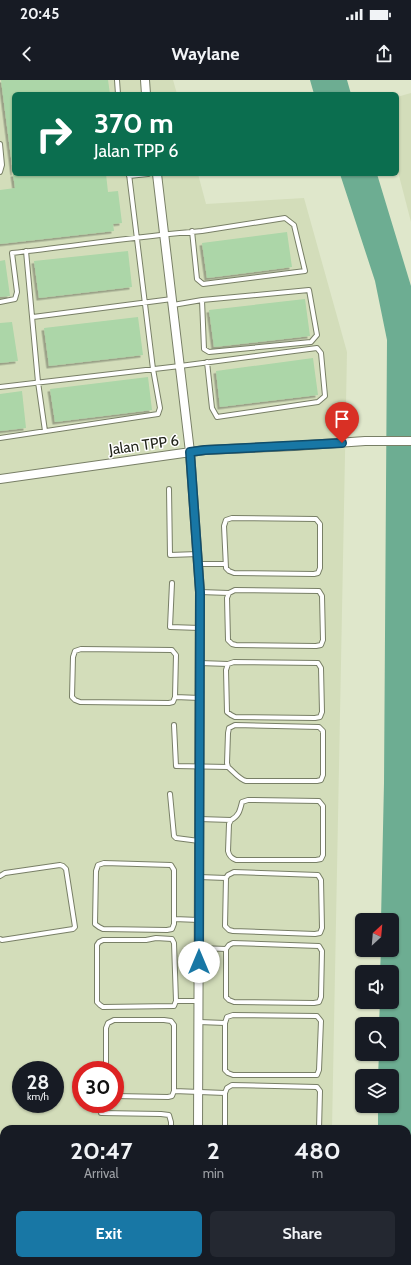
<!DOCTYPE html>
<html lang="en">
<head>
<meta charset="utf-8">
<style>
  body { margin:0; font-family:Cabin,sans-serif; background:#242831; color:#f1f3f6; height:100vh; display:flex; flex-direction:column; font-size:15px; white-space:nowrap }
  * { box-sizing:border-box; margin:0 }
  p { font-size:13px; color:#9ea1a6 }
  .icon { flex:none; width:22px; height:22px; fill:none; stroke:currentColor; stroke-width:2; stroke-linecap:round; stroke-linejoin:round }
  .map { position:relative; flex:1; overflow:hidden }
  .sheet { position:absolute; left:0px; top:1045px; width:411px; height:140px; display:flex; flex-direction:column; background:#171b24; border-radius:12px 12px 0 0; box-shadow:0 1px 3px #0004 }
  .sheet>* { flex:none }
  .top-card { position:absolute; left:12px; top:12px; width:387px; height:84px; border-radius:6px; box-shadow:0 1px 3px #0004; background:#0b6e4f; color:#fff; overflow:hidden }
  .needle { width:26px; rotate:26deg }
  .controls { position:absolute; left:355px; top:833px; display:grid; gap:8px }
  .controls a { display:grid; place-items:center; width:44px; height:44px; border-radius:6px; background:#171b24; box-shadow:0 1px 3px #0004; font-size:20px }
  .speed { position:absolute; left:12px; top:981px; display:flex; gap:8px; font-size:20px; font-weight:700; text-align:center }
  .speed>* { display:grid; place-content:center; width:52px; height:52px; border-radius:50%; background:#171b24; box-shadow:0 1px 3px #0004; line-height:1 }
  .speed small { font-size:10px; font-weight:400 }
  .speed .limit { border:6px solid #d22; background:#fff; color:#111 }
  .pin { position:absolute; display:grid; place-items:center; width:34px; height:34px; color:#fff; margin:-41px -17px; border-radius:50% 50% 50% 0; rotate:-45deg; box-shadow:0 0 4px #0007 }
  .pin .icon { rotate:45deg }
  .me { position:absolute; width:44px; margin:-22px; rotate:0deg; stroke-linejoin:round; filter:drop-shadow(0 0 3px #0008) }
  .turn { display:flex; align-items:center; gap:14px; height:84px; padding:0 16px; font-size:18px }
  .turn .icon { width:52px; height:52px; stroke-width:2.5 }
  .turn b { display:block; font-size:28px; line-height:34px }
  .eta { display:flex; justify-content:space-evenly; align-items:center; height:68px; text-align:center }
  .eta b { font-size:24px; font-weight:700; line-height:28px }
  .cta { display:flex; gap:8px; margin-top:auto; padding:8px 16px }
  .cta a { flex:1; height:46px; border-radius:6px; background:#1877a5; color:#fff; font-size:16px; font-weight:700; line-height:46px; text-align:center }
  .cta a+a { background:#242831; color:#f1f3f6 }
  .status { display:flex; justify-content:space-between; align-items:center; height:28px; padding:0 20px; background:#171b24; direction:ltr }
  .status svg { height:11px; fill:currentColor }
  header { display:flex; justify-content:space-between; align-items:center; height:52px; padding:0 16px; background:#171b24; font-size:18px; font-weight:700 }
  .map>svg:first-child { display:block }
</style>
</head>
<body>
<div class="status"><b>20:45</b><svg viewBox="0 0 49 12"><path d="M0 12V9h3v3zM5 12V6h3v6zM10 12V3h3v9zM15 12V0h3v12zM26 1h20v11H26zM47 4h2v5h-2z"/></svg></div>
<header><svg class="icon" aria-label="back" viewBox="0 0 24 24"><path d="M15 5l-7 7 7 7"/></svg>Waylane<svg class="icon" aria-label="share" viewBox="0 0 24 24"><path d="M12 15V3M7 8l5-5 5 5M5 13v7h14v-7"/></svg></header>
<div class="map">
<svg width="411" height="1185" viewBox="0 0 411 1185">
  <defs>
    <filter id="shadow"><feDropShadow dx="-2.5" dy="2.5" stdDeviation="0" flood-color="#0004"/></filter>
  </defs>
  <rect width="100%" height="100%" fill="#dfe7cb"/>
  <path fill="#d3ddba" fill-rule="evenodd" d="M0 0H173L177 14H14V94H198L206 124 304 118 347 272 332 1049H4V1181H329V1185H0ZM21 990H55V1024H21ZM81 990H115V1024H81Z
    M411 13V142L397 88V17Z"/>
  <path fill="#6dad92" d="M310 0H347L351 14H314Z
    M340 94H377L411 206V1185H377V1181H407V1049H378V1026H392V996H378L379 974H392V944H379L380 922H392V892H380L381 870H392V840H381L384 703 387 260 375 201Z"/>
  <path fill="#acd6a8" filter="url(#shadow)" d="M1 0H108L110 14H14V93H13Z
    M13 94H106L108 112 118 111 122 143 113 144 114 151 0 164V110L15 108Z
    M287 152 292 187 207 198 202 163Z
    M128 171 132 207 39 218 34 181Z
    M5 180 10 216 0 217V181Z
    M305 219 310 256 214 267 209 230Z
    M138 237 143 275 49 286 44 248Z
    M12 242 18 281 0 283V243Z
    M313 278 318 315 220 327 216 291Z
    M148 297 152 330 55 342 50 309Z
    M22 311 26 348 0 351V314Z"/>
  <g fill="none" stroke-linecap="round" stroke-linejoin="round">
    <g stroke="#787f66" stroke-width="6">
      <path id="lane" d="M117 0 118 14
        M0 64 2 85 0 92
        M129 96 148 94
        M26 171 38 302 45 351
        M0 222 15 219 17 212 12 173C75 166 139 156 202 151L285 138 294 145 305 191 203 204 197 199 192 151
        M173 225 202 220 309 210 317 255 311 262 209 272 204 269 202 220
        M33 237 172 219
        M0 307 180 286 317 268 321 273 325 316 318 322 217 337 212 328 207 282
        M0 358 158 334 160 328 153 289 129 94
        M169 409 170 475 198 474
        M232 438 316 439 320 444V488L318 493 314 494 234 493 229 491 226 488 224 446 226 440Z
        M198 484H225
        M172 503 170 547 200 548
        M235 510 319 511 322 516 323 560 321 565 316 566 236 565 232 564 228 560 227 518 229 513Z
        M200 512 229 513
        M81 569 172 570 176 575 175 617 173 622 169 623 80 622 75 620 72 617 73 577 75 571Z
        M234 582 318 583 321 588 322 632 320 637 315 638 235 637 231 635 227 632 226 590 228 584Z
        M200 583 228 584
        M175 617 200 618
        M174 645 176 686 228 687
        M235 645 319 647 323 651V695L321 700 317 701H246C239 699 234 692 228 687L227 683 228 653 229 648Z
        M170 714 174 756 176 758 199 761
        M248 720 319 721 323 726V775L321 779 316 780H236C231 778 229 776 228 771L229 744 231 740C239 736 240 730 242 722Z
        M199 739 231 740
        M104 783 171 785 174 790V844L172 849 167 850 103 849 99 847 95 844 96 791 98 785Z
        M234 792 318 795 321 800 322 848 320 853 315 854 233 851 229 850 225 846 226 798 228 795Z
        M0 796 5 793 60 785 63 786 66 789 75 847 73 849 2 860 0 859
        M199 797 226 798
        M174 839 199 840
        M156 858 172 859 174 863 176 921 174 926 103 927 100 925 97 922V865L99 862 103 860H146Z
        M233 863 319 866 322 871 321 917 319 922 314 923 234 922 229 920 226 917V869L229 865Z
        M199 868 226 869
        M176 921H199
        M233 935 317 936 321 941 319 990 317 995H233L228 993 225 990V943L227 937Z
        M199 942 225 943
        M106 990V948L108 943 114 940H164L171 941 174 945V1011L172 1016 168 1017 115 1016
        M174 1011 225 1013
        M101 1033 161 1034 169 1035 171 1042V1049
        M225 1049V1013L227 1008 232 1005 317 1007 320 1011 319 1049
        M222 1181V1185
        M170 1185V1181"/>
    </g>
    <g stroke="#787f66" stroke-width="10">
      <path id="street" d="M145 0 146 14
        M157 94 190 372 200 512 198 1049
        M0 399 205 370 294 366 365 361H411
        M0 1091 4 1119
        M13 1181 14 1185
        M197 1185 198 1181"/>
    </g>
    <use href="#lane" stroke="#fff" stroke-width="4"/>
    <use href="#street" stroke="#fff" stroke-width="8"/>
  </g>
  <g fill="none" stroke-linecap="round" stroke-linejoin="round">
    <g stroke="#104d6b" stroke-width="10">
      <path id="route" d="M199 882 200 512 190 372 205 370 342 363"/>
    </g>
    <use href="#route" stroke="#1877a5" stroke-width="7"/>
  </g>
  <g text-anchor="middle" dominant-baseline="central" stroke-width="3" stroke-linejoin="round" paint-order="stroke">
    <g font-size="15" fill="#23261c" stroke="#fff">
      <text transform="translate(144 365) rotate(-8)">Jalan TPP 6</text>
    </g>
  </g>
</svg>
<div class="controls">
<a><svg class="needle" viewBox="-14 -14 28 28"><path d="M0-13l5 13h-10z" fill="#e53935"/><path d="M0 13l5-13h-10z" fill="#9ea1a6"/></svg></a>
<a><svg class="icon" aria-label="sound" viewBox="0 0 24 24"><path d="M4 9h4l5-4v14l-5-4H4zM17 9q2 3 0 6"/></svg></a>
<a><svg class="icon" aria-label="search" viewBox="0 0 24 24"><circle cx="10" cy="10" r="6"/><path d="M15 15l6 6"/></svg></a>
<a><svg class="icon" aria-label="layers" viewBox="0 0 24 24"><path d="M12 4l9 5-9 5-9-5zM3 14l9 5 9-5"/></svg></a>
</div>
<div class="speed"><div>28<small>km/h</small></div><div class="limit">30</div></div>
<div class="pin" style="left:342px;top:363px;background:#d93025"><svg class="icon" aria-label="arrive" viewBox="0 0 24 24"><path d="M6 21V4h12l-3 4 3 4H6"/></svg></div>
<svg class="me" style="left:199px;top:882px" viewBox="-20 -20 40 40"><circle r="19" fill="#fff"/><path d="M0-13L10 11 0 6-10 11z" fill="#1877a5"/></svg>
<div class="top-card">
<div class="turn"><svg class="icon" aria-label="right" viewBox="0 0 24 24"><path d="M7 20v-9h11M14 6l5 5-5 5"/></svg><div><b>370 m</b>Jalan TPP 6</div></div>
</div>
<section class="sheet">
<div class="eta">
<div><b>20:47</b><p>Arrival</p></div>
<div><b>2</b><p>min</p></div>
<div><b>480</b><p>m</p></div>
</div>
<div class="cta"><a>Exit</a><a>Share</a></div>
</section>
</div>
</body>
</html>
